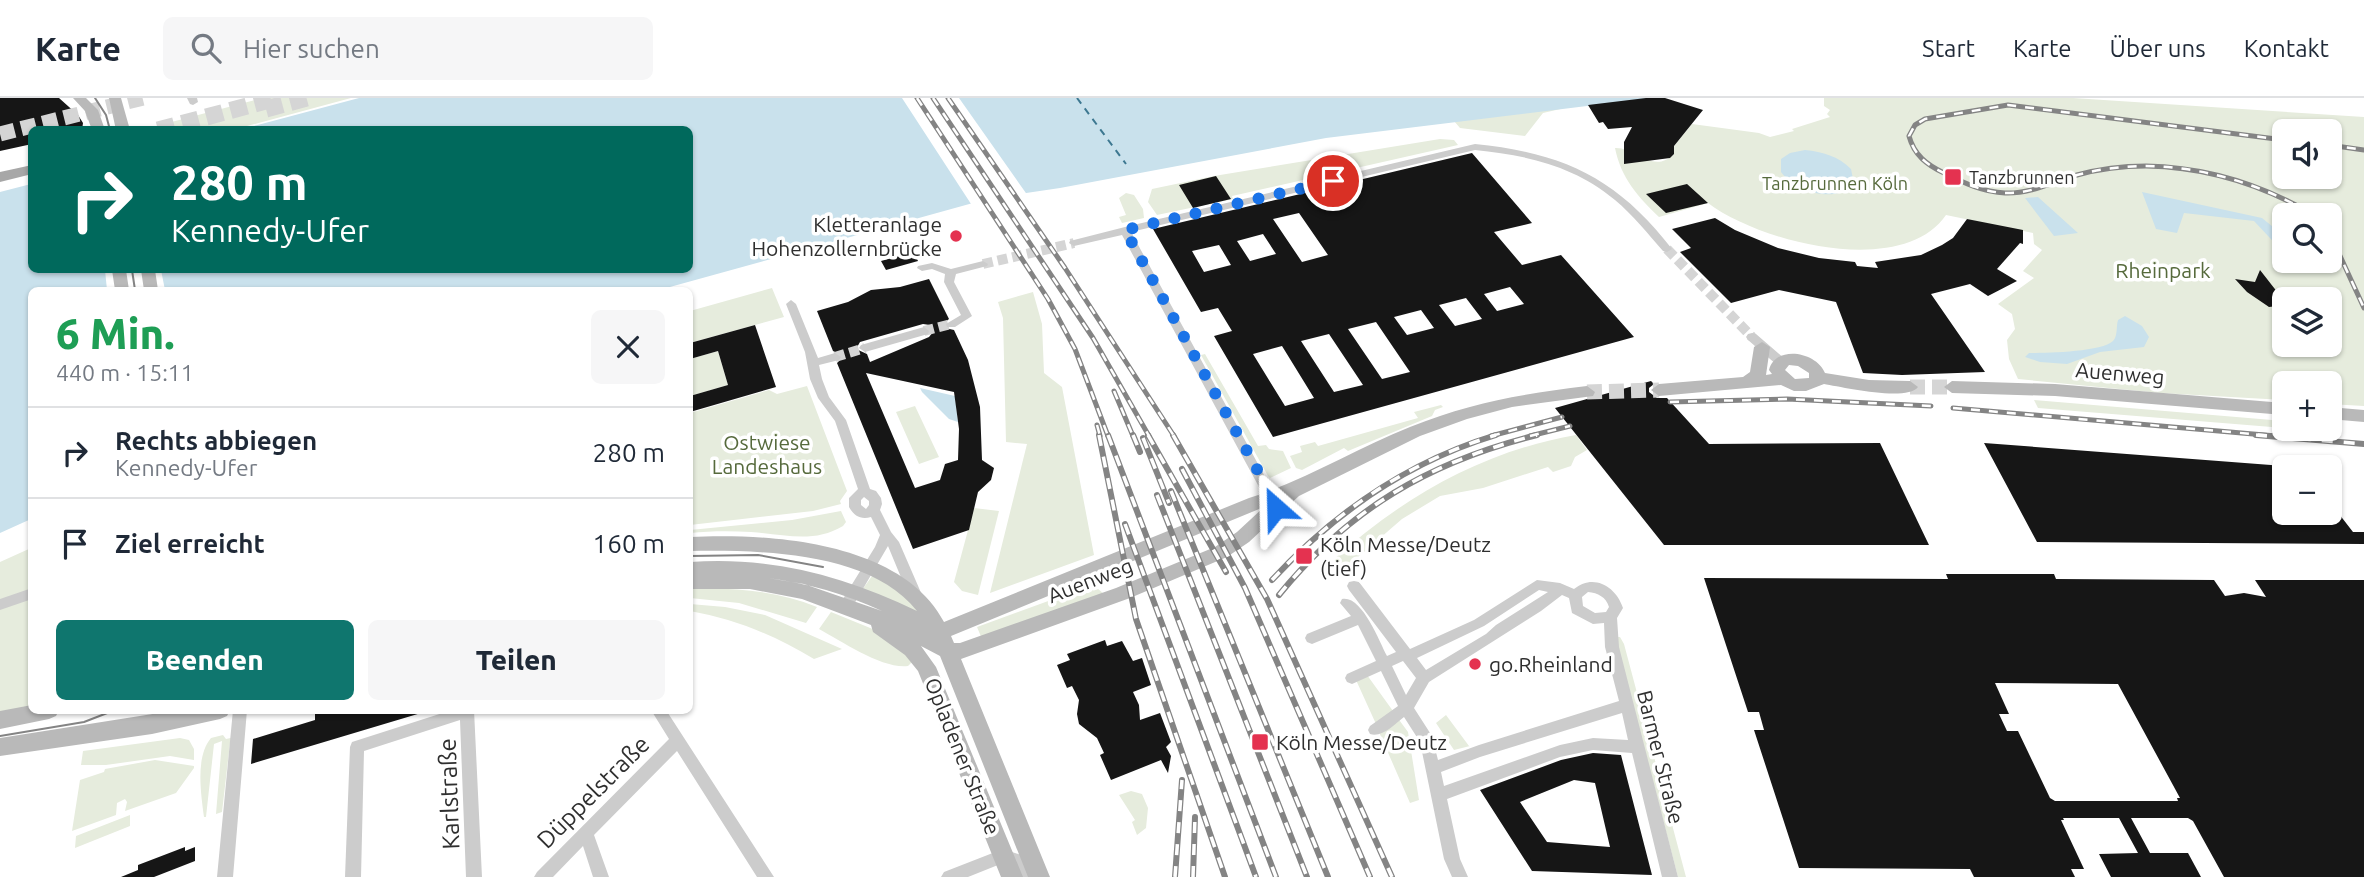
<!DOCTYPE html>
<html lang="de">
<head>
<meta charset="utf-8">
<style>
  body { margin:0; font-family:Ubuntu,sans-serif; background:#f6f6f7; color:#1f2937; height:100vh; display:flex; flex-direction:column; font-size:26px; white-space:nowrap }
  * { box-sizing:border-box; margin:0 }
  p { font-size:23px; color:#747a83 }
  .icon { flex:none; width:38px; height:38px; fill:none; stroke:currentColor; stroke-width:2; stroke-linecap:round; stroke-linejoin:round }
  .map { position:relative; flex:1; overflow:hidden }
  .drawer { position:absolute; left:28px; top:189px; width:665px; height:427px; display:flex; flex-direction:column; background:#fff; border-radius:10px; box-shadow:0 2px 5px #0004 }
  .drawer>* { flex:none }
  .top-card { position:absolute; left:28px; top:28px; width:665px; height:147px; border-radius:10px; box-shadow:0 2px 5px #0004; background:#00695c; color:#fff; overflow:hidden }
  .fabs { position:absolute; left:2272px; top:21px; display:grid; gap:14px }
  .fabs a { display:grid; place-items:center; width:70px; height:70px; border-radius:10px; background:#fff; box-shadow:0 2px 5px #0004; font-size:35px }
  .pin { position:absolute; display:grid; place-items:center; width:60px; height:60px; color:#fff; margin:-30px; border:4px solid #fff; border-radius:50%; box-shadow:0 2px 7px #0007 }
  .me { position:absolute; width:77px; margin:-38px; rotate:335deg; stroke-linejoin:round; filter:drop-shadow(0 0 5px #0008) }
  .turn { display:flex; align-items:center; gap:24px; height:147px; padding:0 28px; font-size:32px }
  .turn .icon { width:91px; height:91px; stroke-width:2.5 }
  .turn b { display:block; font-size:49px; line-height:60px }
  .round { display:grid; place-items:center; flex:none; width:74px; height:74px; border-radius:10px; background:#f6f6f7 }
  .head { display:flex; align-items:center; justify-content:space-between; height:119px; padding:0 28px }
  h1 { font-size:42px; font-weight:800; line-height:52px; color:#1e9e55 }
  .cta { display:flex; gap:14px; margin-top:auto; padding:14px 28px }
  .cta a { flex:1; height:80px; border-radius:10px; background:#0f766e; color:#fff; font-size:28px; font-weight:800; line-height:80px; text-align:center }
  .cta a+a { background:#f6f6f7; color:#1f2937 }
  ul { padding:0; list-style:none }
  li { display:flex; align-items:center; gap:21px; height:91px; padding:0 28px; border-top:2px solid #e0e1e3 }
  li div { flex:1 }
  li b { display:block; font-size:26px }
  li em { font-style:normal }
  header { display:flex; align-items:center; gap:42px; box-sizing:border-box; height:98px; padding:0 35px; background:#fff; border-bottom:2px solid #e0e1e3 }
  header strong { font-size:33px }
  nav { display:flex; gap:38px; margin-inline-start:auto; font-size:24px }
  .search { width:490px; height:63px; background:#f6f6f7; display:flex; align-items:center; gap:18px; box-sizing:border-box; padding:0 24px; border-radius:10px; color:#747a83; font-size:26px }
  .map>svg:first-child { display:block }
</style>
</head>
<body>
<header>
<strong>Karte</strong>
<div class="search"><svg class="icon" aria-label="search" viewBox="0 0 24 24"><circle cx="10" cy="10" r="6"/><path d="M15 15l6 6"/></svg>Hier suchen</div>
<nav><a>Start</a><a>Karte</a><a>Über uns</a><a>Kontakt</a></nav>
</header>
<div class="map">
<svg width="2364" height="779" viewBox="0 0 2364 779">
  <rect width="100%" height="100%" fill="#fff"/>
  <path fill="#e6ecdd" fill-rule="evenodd" d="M263 0H351L236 31H145Z
    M1824 0H2073L2364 19V308L2329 306V285H2284V302L2160 295 2018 281 2009 261 2007 242 2015 231 2012 216 1998 206 2034 180 2023 173 2042 152 2034 146 2033 135 1946 117C1902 181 1759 144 1708 105L1659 119C1638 99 1621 80 1615 50 1636 49 1653 77 1674 56V48L1692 26 1759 35 1770 39 1794 33 1792 31 1830 19 1827 16 1830 12 1824 8ZM2284 33H2329V79H2284ZM2284 117H2329V163H2284ZM2284 201H2329V247H2284Z
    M1569 9 1543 15 1525 38 1460 30 1454 23Z
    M1440 41 1454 42 1458 47 1232 98 1233 101 1157 117 1148 104 1152 91 1214 78Z
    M1126 95 1134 97 1143 111 1144 120 1122 125 1119 119 1126 117 1119 100Z
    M772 190 784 219 690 245V213Z
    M1033 194 1042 226 1044 275 1062 289 1094 457 990 495 1027 346 1006 344 1003 220 998 204Z
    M718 253 728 287 690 298V261Z
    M1205 256 1258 348 1266 347 1269 351 1283 353 1291 370 1270 380 1268 378 1201 257Z
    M807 288 847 393 840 403 841 406 813 413 690 427V315L769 292 777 296Z
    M2034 302 2284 323V330L2038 310Z
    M1441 307 1443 309 1435 312 1432 318 1348 353 1344 350 1302 372 1296 370 1290 358 1302 354 1300 348 1315 344 1318 348 1418 320 1414 314Z
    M915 308 939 359 919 366 896 314Z
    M1576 337 1587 352 1575 359 1571 368 1553 374 1548 369 1483 390 1440 398 1402 421 1342 473 1332 463C1401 400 1483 353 1576 337Z
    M974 410 999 413 978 497 962 493 954 484Z
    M841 413 846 424 843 428C813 446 784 436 751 434 731 433 710 433 690 435V432L792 422Z
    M31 450V611L0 617V464Z
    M872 478 897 490 924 518 862 492Z
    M1096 478 1097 490 1104 496 982 541 977 529 1062 498Z
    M690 491C733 489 777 493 817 509L806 525 739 505 690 500Z
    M690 506 725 509 765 517 842 551 814 561C774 537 735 521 690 513Z
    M831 514 880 534 914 562 908 568C882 571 843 544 819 531Z
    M1615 539H1620L1624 546 1686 779H1678Z
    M1367 577 1393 613 1376 626 1356 582Z
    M1446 617 1469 648H1470L1454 652 1436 625Z
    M1397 619 1408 634 1419 702 1410 705 1379 634Z
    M223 637 226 641 235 639V643L230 645 222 714 216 716 222 643 214 646 206 719H204C201 696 195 659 211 640Z
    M180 640 189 642 194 651V662L170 658 106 667H81L83 653Z
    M155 662 194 668V670L176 695 125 713 127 704 125 701 117 705 116 717 72 733 80 682 104 674 105 671Z
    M1131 693 1142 696 1148 710 1146 730 1137 737 1132 724 1135 722 1119 697Z
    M130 717V728L75 750 76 738Z"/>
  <path fill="#c9e1ec" d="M359 0H1652L1326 40 1060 90 991 100 659 192H32L31 421 0 435V94L31 86 32 172H690V32L243 31Z
    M1805 52C1823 54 1838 58 1851 71L1854 86C1835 106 1795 94 1781 74V61L1790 55Z
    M2142 94 2262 120 2284 138V155L2254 123 2184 115 2177 135 2156 131Z
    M2038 99 2078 135 2054 138 2025 100Z
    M2125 218 2142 228 2149 239 2144 249 2100 254 2067 266 2040 264 2025 259 2029 255C2045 255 2102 254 2113 243 2118 238 2116 228 2118 222Z
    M920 290 955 298 958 324 949 321 922 294Z"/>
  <path fill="#fff" d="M902 0H959L1028 98 973 109Z
    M105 172H161L165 192H107Z"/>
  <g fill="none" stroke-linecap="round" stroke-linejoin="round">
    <path stroke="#3d7891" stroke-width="2" stroke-dasharray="7 6" stroke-linecap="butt" d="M1077 0 1126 66"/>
  </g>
  <path fill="#161616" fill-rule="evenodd" d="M0 0H59L78 17 83 25 82 32H32V46L0 53Z
    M1646 0H1665L1703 12 1674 48V56L1670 60 1624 66V44L1632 29 1608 31 1603 24 1599 25 1588 7Z
    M1472 55 1532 125 1494 134 1522 167 1561 157 1634 239 1273 339 1214 238 1232 233 1218 210 1201 214 1153 131ZM1299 115 1328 157 1302 164 1273 121ZM1263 136 1276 156 1250 163 1237 143ZM1219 147 1231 167 1204 174 1192 153ZM1510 189 1524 206 1497 213 1484 196ZM1466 200 1482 221 1455 228 1439 207ZM1421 212 1434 230 1407 237 1394 219ZM1376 224 1410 274 1382 281 1348 231ZM1329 236 1363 287 1334 294 1301 243ZM1282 248 1314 300 1285 308 1253 256Z
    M1216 78 1231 101 1193 110 1179 87Z
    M1687 86 1708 105 1666 115 1646 96Z
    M1715 120 1735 132 1778 150 1819 160 1855 164 1857 168 1878 170 1875 164 1921 157 1942 147 1953 140 1967 121 2023 132V146L2020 145 1997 171 2017 183 1988 198 1970 186 1931 196 1985 274 1902 277 1863 275 1836 204 1779 192 1731 205 1680 154 1691 150 1672 131Z
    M914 154 918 163 886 172 881 163Z
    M2260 172 2278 195V208L2269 209 2247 194 2235 181 2255 184Z
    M929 181 949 221 944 225 945 230 954 232 968 262 980 309 982 362 994 370 991 382 978 394 969 432 913 451 837 265 844 258 833 253 817 213 848 204 871 192 900 189ZM923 226 930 227 933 234 929 239 870 264 867 256 856 251 860 244ZM866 275 954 294 959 331 958 362 945 366 940 382 915 390Z
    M755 227 776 289 690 314V298L728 287 718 253 690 261V245Z
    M1651 283 1654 286 1649 290V294L1657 300H1667L1709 346 1880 345 1929 447H1664L1555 310Z
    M1984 345 2284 368V415H2329V403L2353 434H2364V446L2037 444Z
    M1946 476H2054L2056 481 2214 482 2225 498 2244 495 2266 499 2255 482H2364V779H2224L2193 723 2188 720H2131L2150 755H2188L2201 779H2111L2099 756 2138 755 2119 720H2063L2064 722H2061L2084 771H2071L2075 779H1974L1970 771 1799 770 1754 632H1764L1759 614H1748L1704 480 1948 481ZM1995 585 2118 586 2180 700H2177L2178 703H2055L2050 700 2018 633H2007L1999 616H2009Z
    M1105 542 1107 548 1122 543 1133 563 1142 560 1151 587 1133 594 1139 607 1140 622 1160 615 1171 644 1166 649 1171 658 1168 675 1161 662 1111 682 1100 657 1104 655 1097 640 1079 626 1077 616 1079 602 1072 588 1067 590 1057 567 1070 562 1067 556Z
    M315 612H421V615L251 666 253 641 315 622Z
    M1593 655 1621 657 1652 777 1532 773 1480 692 1561 662ZM1574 682 1595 685 1610 749 1547 744 1520 704Z
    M185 749V753L195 749V763L154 779H121L138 772V767Z"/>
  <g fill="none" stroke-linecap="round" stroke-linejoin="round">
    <path stroke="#d5d5d5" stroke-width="10" stroke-dasharray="10 5" stroke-linecap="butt" d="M1667 151 1752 239
      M983 166 1074 145
      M924 233 951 226
      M835 259 865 250"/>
    <path stroke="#d5d5d5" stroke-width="15" stroke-dasharray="15 7" stroke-linecap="butt" d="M0 36 143 0
      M1910 289H1952
      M1587 294 1659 292"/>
    <path stroke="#d5d5d5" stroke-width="17" stroke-dasharray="17 8" stroke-linecap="butt" d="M266 11 307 0
      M158 32 277 0"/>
    <path fill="#ccc" fill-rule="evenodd" d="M187 0H197L198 4 193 7 190 6Z
      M1475 46C1564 55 1617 80 1672 151L1667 154 1663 153C1648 136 1633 117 1615 102 1575 68 1526 57 1475 52L1131 134 1281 408 1279 411H1271L1122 137 1074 148 1069 145 1070 143 1125 129Z
      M983 163 988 166 987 168 956 176 954 184 972 218 955 229H947L946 226 961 217 944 184 945 176 932 171 922 173 917 170 918 168 932 165 951 171Z
      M791 202 796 206 818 260 835 255 841 259 839 262 819 267 822 281 829 299 846 322 870 391 876 393 881 400 882 406 880 412 891 434 899 444 922 497 920 501 915 502 910 501 888 448 850 513 845 514 840 513 838 509 875 449 880 437 871 419C861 422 854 418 849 409V400L858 391 835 323 818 300 810 281 805 254 786 206ZM864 399 869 403V407L866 411 861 407V402Z
      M924 229 929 233 928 236 865 254 859 250 861 247Z
      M1752 235 1756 236 1785 261 1787 264 1785 267H1777L1748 242 1746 239 1748 236Z
      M1537 482 1560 485 1574 491C1593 475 1616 488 1623 510L1617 520 1619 549 1678 779H1662L1632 655 1593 652 1560 659 1447 701 1460 761 1468 779H1452L1444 761 1420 644 1404 619C1395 626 1382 640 1370 636L1368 632 1370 628 1398 608 1381 573 1352 586 1347 584 1345 580 1347 576 1376 563 1358 527 1312 546 1307 544 1305 540 1307 536 1351 518 1340 505 1342 501C1362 497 1379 543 1387 558L1396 554 1349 492 1347 488 1349 484 1354 483 1359 484 1410 551 1474 522ZM1539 492 1548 494 1496 527 1486 536 1426 572 1417 560 1484 528ZM1588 494C1598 495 1606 499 1609 509L1606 514 1595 515 1583 508 1582 499ZM1562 497 1569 500 1572 515 1593 526 1604 525 1605 549 1619 603 1479 647 1438 662 1432 638 1414 610 1429 584 1541 513ZM1403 563 1416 580 1406 597 1392 568ZM1622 615 1628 642 1593 640 1560 647 1444 688 1441 674 1480 659Z
      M32 490V501L0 512V501Z
      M233 612H247L233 779H217Z
      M452 612H474L482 779H466L460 622 364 653 361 779H345L350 649 352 644Z
      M651 612H666L774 779H757L677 653 594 737 609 779H593L583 748 553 779H534L537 774 669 641Z
      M1003 751 1021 757 1034 779H1017L1011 768 1003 765 968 779H941L944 774Z"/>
    <path fill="#b9b9b9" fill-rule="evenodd" d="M73 0H86L98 12 105 32H92L85 13Z
      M109 0H121L130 32H116Z
      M112 172H126L129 192H115Z
      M141 172H155L158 192H144Z
      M1762 244 1770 249 1766 277 1772 276 1769 272C1776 246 1817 254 1825 275L1869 282 1910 283 1918 289C1907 304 1842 289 1824 286L1806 293H1794L1781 287 1659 298 1651 292 1659 286 1743 279 1750 274 1754 249ZM1789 267 1798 268 1809 275V280L1795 281 1785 272Z
      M1952 283 2055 286 2284 305V317L2055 298 1952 295 1944 289Z
      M1587 288 1595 294 1593 298 1512 309 1467 321 1420 338 1299 398 1249 444 1227 459 1130 500 961 561 1050 779H1028L940 558 921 548 936 569 1023 779H1001L918 573 905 557 873 534 871 527 802 501 750 491H690V464C770 458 845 478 917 513 870 453 759 452 690 453V439C771 435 902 444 944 524L1249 400C1306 382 1355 351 1410 329 1472 304 1522 296 1587 288ZM1264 409 1237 434 1215 449 1116 490 960 545H954L951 538ZM768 480C807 485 846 496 882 513L804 486Z
      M2329 309 2364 312V324L2329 321Z
      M32 607V612H59L56 618 49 621 0 631V613Z
      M178 612H230L227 618 220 621 152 636 0 658V640Z"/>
    <path fill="#a7a7a7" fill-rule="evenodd" d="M32 67V76L0 84V74Z"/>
    <path stroke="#848484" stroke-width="2" d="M95 0 106 17 110 32
      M132 172 135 192
      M690 458 758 457 823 469
      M0 638 84 624 115 612"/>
    <g stroke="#848484" stroke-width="5">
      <path id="rail-far1" d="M917 0 1048 201 1075 251 1108 338
        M933 0 1093 240 1149 338
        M948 0 1065 170 1174 338
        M2284 42 2008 7 1925 21 1915 27 1909 38C1914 57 1927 67 1944 75 1964 85 1983 94 2005 95 2031 96 2053 84 2077 77 2099 71 2123 68 2146 68 2206 69 2263 87 2314 117
        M2329 47 2364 52
        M2329 134 2364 210
        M1114 293 1133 338
        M1670 304 1787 301 1931 308
        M1953 310 2276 338
        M1097 327 1100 338
        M1491 338 1562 319
        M1530 338 1570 328"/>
    </g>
    <g stroke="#848484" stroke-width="6">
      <path id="rail" d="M1099 337 1136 521 1225 779
        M1108 337 1276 779
        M1133 337 1140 354
        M1148 337 1226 474
        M1173 337 1267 501 1392 779
        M2256 337 2364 346
        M1143 340 1169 405
        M1182 371 1245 490 1370 779
        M1171 393 1328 779
        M1157 397 1307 779
        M1125 426 1256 779
        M1272 482C1335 414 1407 364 1496 337
        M1279 497C1349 411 1429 364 1537 337
        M1175 779 1182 682
        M1193 779 1195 719"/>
    </g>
    <use href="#rail-far1" stroke="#fff" stroke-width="2.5" stroke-dasharray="9" stroke-linecap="butt"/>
    <use href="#rail" stroke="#fff" stroke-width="3.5" stroke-dasharray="11" stroke-linecap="butt"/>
  </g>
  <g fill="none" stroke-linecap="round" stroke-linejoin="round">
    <path stroke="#1a73e8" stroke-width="12" stroke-dasharray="0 21.6" d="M1276 410 1258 373 1125 132 1333 83"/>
  </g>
  <g fill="#e43250" stroke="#fff" stroke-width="2.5">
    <rect x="1944" y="70" width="18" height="18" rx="3.5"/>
    <circle cx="956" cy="138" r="7"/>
    <rect x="1295" y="449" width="18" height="18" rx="3.5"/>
    <circle cx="1475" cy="566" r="7"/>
    <rect x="1251" y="635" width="18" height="18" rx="3.5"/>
  </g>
  <g text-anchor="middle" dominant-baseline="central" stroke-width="7" stroke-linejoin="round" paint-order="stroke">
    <g font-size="18" fill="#2f2f2f" stroke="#fff" text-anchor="start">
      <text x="1969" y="79">Tanzbrunnen</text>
    </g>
    <g font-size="18" fill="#566a3c" stroke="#fff">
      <text x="1835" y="85">Tanzbrunnen Köln</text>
    </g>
    <g font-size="21" fill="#2f2f2f" stroke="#fff" text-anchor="start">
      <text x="942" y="126" text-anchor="end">Kletteranlage<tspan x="942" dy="24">Hohenzollernbrücke</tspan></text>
      <text x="1320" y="446">Köln Messe/Deutz<tspan x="1320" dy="24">(tief)</tspan></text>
      <text x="1489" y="566">go.Rheinland</text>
      <text x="1276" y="644">Köln Messe/Deutz</text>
    </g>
    <g font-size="21" fill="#566a3c" stroke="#fff">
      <text x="2163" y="172">Rheinpark</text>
      <text x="767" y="344">Ostwiese<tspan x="767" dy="24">Landeshaus</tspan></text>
    </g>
    <g font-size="21" fill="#2f2f2f" stroke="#fff">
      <text transform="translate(2120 275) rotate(5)">Auenweg</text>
      <text transform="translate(1090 482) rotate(-21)">Auenweg</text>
      <text transform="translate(963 658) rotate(68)">Opladener Straße</text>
      <text transform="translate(1661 659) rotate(76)">Barmer Straße</text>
    </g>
    <g font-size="24" fill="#2f2f2f" stroke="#fff">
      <text transform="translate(593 694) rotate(-45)">Düppelstraße</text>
      <text transform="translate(449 696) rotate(-92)">Karlstraße</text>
    </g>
  </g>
</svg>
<div class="fabs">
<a><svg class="icon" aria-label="sound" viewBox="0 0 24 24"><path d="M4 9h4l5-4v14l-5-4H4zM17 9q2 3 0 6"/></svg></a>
<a><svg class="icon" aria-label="search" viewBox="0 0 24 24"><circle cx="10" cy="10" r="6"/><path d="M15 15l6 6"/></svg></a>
<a><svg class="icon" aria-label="layers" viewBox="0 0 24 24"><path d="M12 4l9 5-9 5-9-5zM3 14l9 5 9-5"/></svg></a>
<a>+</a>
<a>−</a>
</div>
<div class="pin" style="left:1333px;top:83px;background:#d93025"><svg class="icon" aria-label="arrive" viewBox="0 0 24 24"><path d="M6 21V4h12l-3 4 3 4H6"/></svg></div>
<svg class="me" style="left:1276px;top:410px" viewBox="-20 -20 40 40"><path d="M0-17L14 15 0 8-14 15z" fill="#1a73e8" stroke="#fff" stroke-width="4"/></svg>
<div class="top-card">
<div class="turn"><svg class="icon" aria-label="right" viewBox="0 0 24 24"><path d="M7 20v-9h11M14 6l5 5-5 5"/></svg><div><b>280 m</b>Kennedy-Ufer</div></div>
</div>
<section class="drawer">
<div class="head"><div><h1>6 Min.</h1><p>440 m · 15:11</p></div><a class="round"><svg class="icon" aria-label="close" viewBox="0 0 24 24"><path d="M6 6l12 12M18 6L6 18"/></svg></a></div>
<ul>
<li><svg class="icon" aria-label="right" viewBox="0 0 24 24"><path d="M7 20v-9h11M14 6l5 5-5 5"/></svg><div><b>Rechts abbiegen</b><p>Kennedy-Ufer</p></div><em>280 m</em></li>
<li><svg class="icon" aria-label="arrive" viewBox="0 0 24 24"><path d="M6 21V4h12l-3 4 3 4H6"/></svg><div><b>Ziel erreicht</b></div><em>160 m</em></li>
</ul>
<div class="cta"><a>Beenden</a><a>Teilen</a></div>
</section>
</div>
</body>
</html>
